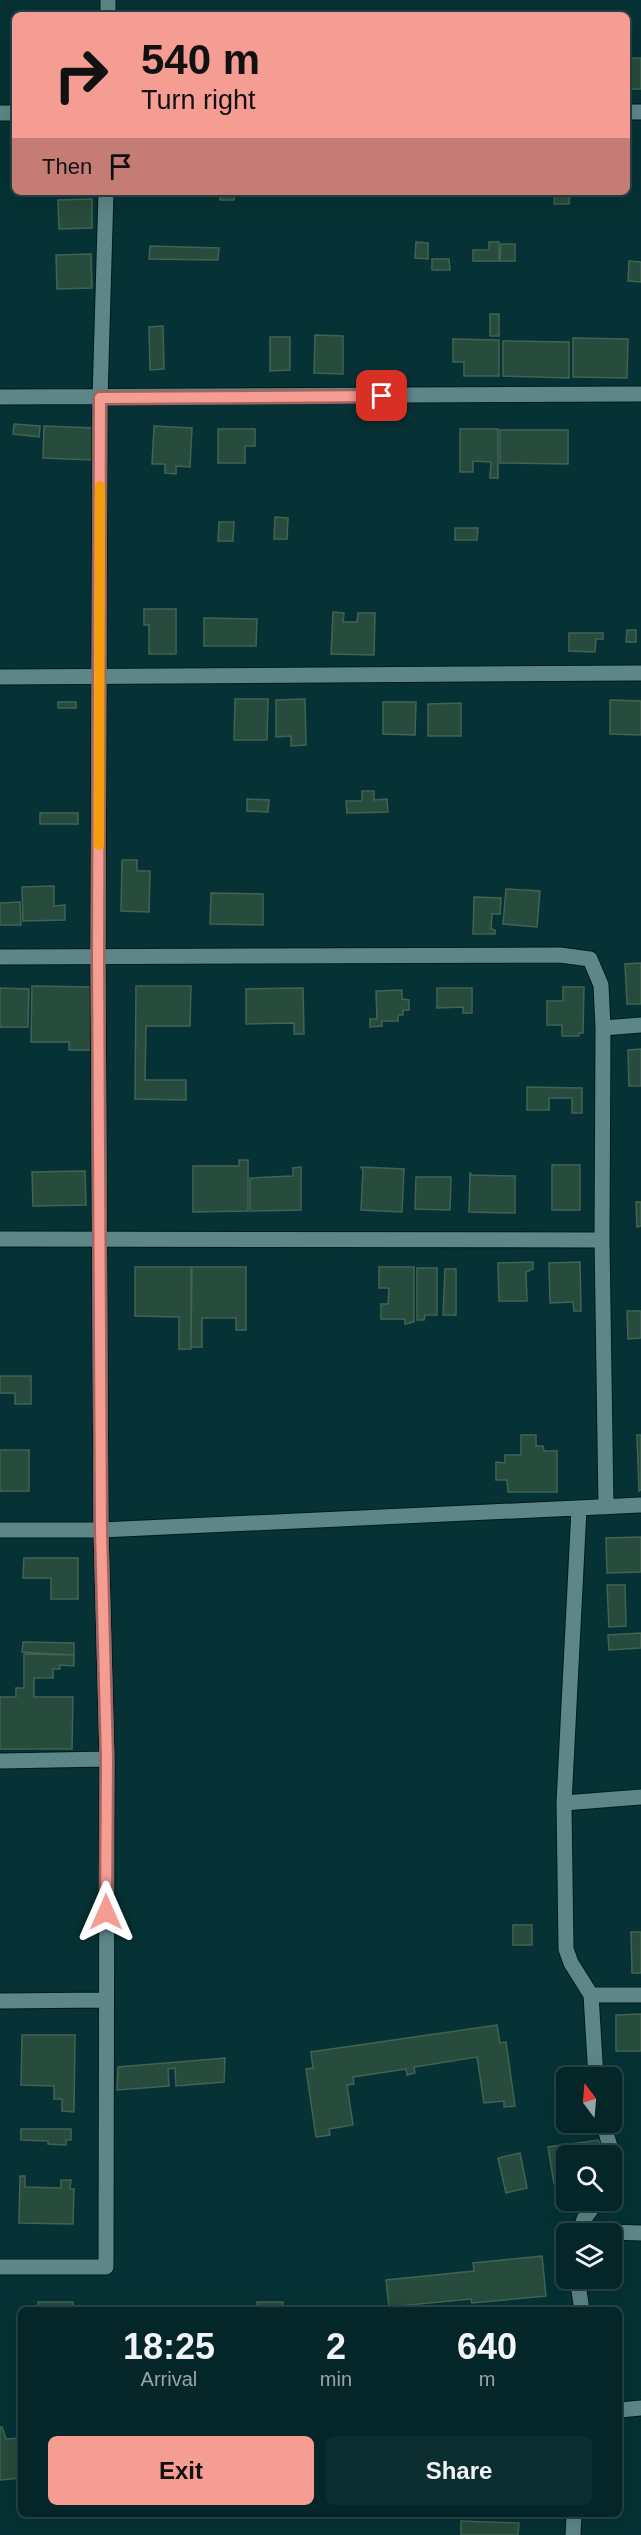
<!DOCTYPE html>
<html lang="en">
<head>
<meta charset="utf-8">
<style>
  body { margin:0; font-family:Helvetica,sans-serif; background:#0d2e30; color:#f1f3f6; height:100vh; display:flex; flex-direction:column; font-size:22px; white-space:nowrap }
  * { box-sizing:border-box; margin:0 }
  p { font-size:20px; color:#97a5a8 }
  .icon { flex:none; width:33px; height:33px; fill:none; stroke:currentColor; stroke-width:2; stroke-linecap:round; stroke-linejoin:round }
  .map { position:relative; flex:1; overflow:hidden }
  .sheet { position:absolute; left:18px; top:2307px; width:604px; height:210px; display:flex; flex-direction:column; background:#042628; border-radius:9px; box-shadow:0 6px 24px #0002,0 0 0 2px #254345 }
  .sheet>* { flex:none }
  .top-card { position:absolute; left:12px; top:12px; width:618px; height:183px; border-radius:9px; box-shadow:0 6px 24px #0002,0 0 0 2px #254345; background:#f59c93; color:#111; overflow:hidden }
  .needle { width:39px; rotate:344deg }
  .fabs { position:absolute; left:556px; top:2067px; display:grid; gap:12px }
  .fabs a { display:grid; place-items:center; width:66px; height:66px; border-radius:9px; background:#042628; box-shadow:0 6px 24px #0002,0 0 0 2px #254345; font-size:30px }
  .pin { position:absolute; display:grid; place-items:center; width:51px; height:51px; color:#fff; margin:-26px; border-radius:12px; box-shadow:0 3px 9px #0006 }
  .me { position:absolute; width:66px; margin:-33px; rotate:0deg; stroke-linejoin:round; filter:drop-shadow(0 0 4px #0008) }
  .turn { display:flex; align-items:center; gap:21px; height:126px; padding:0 30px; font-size:27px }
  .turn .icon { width:78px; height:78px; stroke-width:2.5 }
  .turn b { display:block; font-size:42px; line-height:51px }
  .then { display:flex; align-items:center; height:57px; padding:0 30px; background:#0003; gap:12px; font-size:22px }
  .eta { display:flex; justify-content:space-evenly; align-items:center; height:102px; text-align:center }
  .eta b { font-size:36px; font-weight:700; line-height:42px }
  .primary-button { display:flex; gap:12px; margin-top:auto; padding:12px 30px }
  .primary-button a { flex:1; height:69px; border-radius:9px; background:#f59c93; color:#111; font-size:24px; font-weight:700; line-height:69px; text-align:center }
  .primary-button a+a { background:#0d2e30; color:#f1f3f6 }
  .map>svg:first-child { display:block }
</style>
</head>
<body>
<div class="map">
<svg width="641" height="2535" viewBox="0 0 641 2535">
  <rect width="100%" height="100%" fill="#063235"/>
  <path fill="#274b3c" stroke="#426354" stroke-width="1.5" d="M627 54H630L629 58H641V89H627Z
    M220 192H253V193H235L234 200H220Z
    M432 192H476L475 196 432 195Z
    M555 192H570L569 204H554Z
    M92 199V228L59 229 58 200Z
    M416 242 428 243V259L415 258Z
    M489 242H499V261H473V250H489Z
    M501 244H515V261H500Z
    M150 246 219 248 218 260 149 259Z
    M91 254 92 288 57 289 56 255Z
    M432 259H449L450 270H432Z
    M629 261 641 262V282L628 281Z
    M490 314H499V336H490Z
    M163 326 164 369 150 370 149 327Z
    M315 335 343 336V374L314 373Z
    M270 337H290V370L270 371Z
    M573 338 628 339 627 378 573 377Z
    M453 339 499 340V376H464V362H453Z
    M503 341 569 342V378L503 376Z
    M14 424 40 426 39 437 13 434Z
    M44 426 93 428 92 460 43 458Z
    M154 426 192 428 190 467 176 466V474L165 473V464H152Z
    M218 429H255V446H245V463H218Z
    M460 429H498V478H490L491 462 473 461V472H460Z
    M500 430H568V464L500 463Z
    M275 517 288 518 287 539H274Z
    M219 522H234L233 541H218Z
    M455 528H478L477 540H455Z
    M144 609H176V654H149V625H144Z
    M333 612 344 613 343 622H357L358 613H375L374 655 331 654Z
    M204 618 257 619 256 646H204Z
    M627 630H636V642H626Z
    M569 633H603V639H596L595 652 569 651Z
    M235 699H268L267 740H234Z
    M305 699 306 745 291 746V736L276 737V700Z
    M610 700 641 701V735L610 734Z
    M58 702H76V708H58Z
    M383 702H416L415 735 383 734Z
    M461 703V736H428V704Z
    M362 791H374V800L387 799 388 812 347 813 346 801H362Z
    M247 799 269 800 268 812 247 811Z
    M40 813H78V824H40Z
    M122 860H137V871H150L149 912 121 911Z
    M54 886V906L65 905V920L23 921 22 887Z
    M506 889 540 891 537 927 503 924Z
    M211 893 263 894V925L210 924Z
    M474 897 501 898 500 914H492L491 929 495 930V934H473Z
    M20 902 21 925H0V903Z
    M641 963V1004H627L625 964Z
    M32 986 93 987 92 1050H69V1042H31Z
    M136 986H191L190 1026H146L145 1080H186V1100L135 1099Z
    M563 987H584L583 1033H579V1036H562V1025H547V1001H563Z
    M0 988 29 989 28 1027H0Z
    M303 988 304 1034H294V1023L246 1024V989Z
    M437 988H472V1013H463V1007L437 1008Z
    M402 990V999L409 1000V1010H403V1015H398V1021H382V1026L370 1027V1019H377L376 991Z
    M641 1049V1086H629L628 1050Z
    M527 1087 582 1088V1113H572V1098H549V1110H527Z
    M239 1160H248V1211L193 1212V1166H239Z
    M552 1165H580V1210H552Z
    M301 1167V1210L250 1211V1178L293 1176V1168Z
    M361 1167 404 1169 402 1212 361 1210 363 1170Z
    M85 1171 86 1205 33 1206 32 1172Z
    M470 1173 472 1175 515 1176V1213L469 1212Z
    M416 1177H451L450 1210 415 1209Z
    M636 1202H641V1226L637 1227Z
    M533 1262V1269L526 1272 527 1301H499L498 1263Z
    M580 1262 581 1311H574L573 1302 550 1303 549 1263Z
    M135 1267H191V1349H179V1317L135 1316Z
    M192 1267H246V1330H236V1318H202V1347H191Z
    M379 1267H414V1322L405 1324V1319H381V1304H388L389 1288H379Z
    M417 1268H437V1315H425L424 1320H417Z
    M445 1269H456V1315H443Z
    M627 1311H641V1338L628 1339Z
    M0 1376H31V1404H15V1393H0Z
    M521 1435H536V1446H543L544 1451H557V1492H508L507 1480H496V1462L505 1463V1455H521Z
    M637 1435H641V1490L639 1491Z
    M0 1450H29V1491H0Z
    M641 1537V1572L607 1573 606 1538Z
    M24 1558H78V1599H51V1578H23Z
    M607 1585H625L626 1626 609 1627Z
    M641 1633V1648L609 1650 608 1635Z
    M23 1642 74 1643V1655L22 1652Z
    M24 1654 74 1655V1666L60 1665V1669H53V1678H34V1697H73L72 1749H0V1697H16V1688H24Z
    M513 1925H532V1945H513Z
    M631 1932H641V1973H632Z
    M641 2014V2051H616V2015Z
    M497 2025 500 2043 506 2042 515 2106 504 2107V2101L484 2103 477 2057 414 2067 415 2073 407 2075 406 2069 353 2077 354 2084 347 2085 353 2125 329 2129 330 2135 316 2137 306 2069 313 2068 311 2052Z
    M22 2035H75L74 2112 62 2111V2099H54V2086L21 2085Z
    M225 2058 224 2082 176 2086 175 2068 168 2069 169 2086 117 2090 118 2067Z
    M21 2129H71V2140H66V2145L48 2144V2141L21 2140Z
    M599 2140 601 2156H567V2182L554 2184 548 2147Z
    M520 2153 527 2188 506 2193 498 2158Z
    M20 2176H25V2187L61 2188V2180H71L70 2189H74L73 2224 19 2223Z
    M542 2256 546 2296 472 2303 471 2299 389 2307 386 2280 474 2271 473 2263Z
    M38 2302H73V2310H38Z
    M257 2302H283V2310H257Z
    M0 2427H2L6 2439 20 2438 21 2478 0 2480Z
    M461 2521 519 2523 518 2535H461Z"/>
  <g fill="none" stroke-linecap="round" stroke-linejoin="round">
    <g stroke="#00191b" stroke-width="17">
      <path id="minor" d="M108 15V0
        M627 112H641
        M0 113H15
        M0 397 641 394
        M0 677 641 673
        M0 957 560 955 590 959 601 985 603 1028 602 1240 606 1507
        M603 1028 641 1025
        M0 1239 602 1240
        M579 1509 564 1803 566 1949 571 1963 591 1995H641
        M0 1530H101L641 1505
        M0 1761 107 1759
        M564 1803 641 1797
        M591 1995 596 2078
        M0 2001 105 2000
        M603 2122 613 2157 612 2166
        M580 2231 641 2233
        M579 2234 584 2219 598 2200
        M0 2267H106L107 1759 101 1530 98 957 100 398 106 192
        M577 2278 582 2310
        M620 2410 641 2408
        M573 2535 574 2514"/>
    </g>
    <use href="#minor" stroke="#5d8688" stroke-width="15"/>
  </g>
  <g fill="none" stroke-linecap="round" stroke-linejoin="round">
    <g stroke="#9f6560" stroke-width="15">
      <path id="route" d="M106 1912 107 1759 101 1530 98 957 100 398 382 396"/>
    </g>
    <use href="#route" stroke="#f59c93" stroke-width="10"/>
    <path stroke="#f59e0b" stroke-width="10" d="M99 845 100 486"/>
  </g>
</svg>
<div class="fabs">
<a><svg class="needle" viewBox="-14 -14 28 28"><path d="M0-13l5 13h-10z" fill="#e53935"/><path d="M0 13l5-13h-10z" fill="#97a5a8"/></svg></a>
<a><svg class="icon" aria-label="search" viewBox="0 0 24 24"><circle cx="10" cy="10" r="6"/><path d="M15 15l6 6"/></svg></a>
<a><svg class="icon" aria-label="layers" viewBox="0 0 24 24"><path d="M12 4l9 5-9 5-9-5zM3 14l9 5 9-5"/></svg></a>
</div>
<div class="pin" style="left:382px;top:396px;background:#d93025"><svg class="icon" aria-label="arrive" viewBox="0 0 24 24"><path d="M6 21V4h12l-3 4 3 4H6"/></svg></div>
<svg class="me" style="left:106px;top:1912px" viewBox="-20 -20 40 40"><path d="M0-17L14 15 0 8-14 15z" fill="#f59c93" stroke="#fff" stroke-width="4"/></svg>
<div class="top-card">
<div class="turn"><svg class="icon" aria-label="right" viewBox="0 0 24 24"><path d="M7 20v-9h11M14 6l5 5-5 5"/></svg><div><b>540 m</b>Turn right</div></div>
<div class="then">Then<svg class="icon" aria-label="arrive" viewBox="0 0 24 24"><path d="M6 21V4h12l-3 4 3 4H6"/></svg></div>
</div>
<section class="sheet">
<div class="eta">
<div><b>18:25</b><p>Arrival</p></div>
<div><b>2</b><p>min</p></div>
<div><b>640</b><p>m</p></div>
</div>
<div class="primary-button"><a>Exit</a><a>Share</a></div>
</section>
</div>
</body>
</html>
